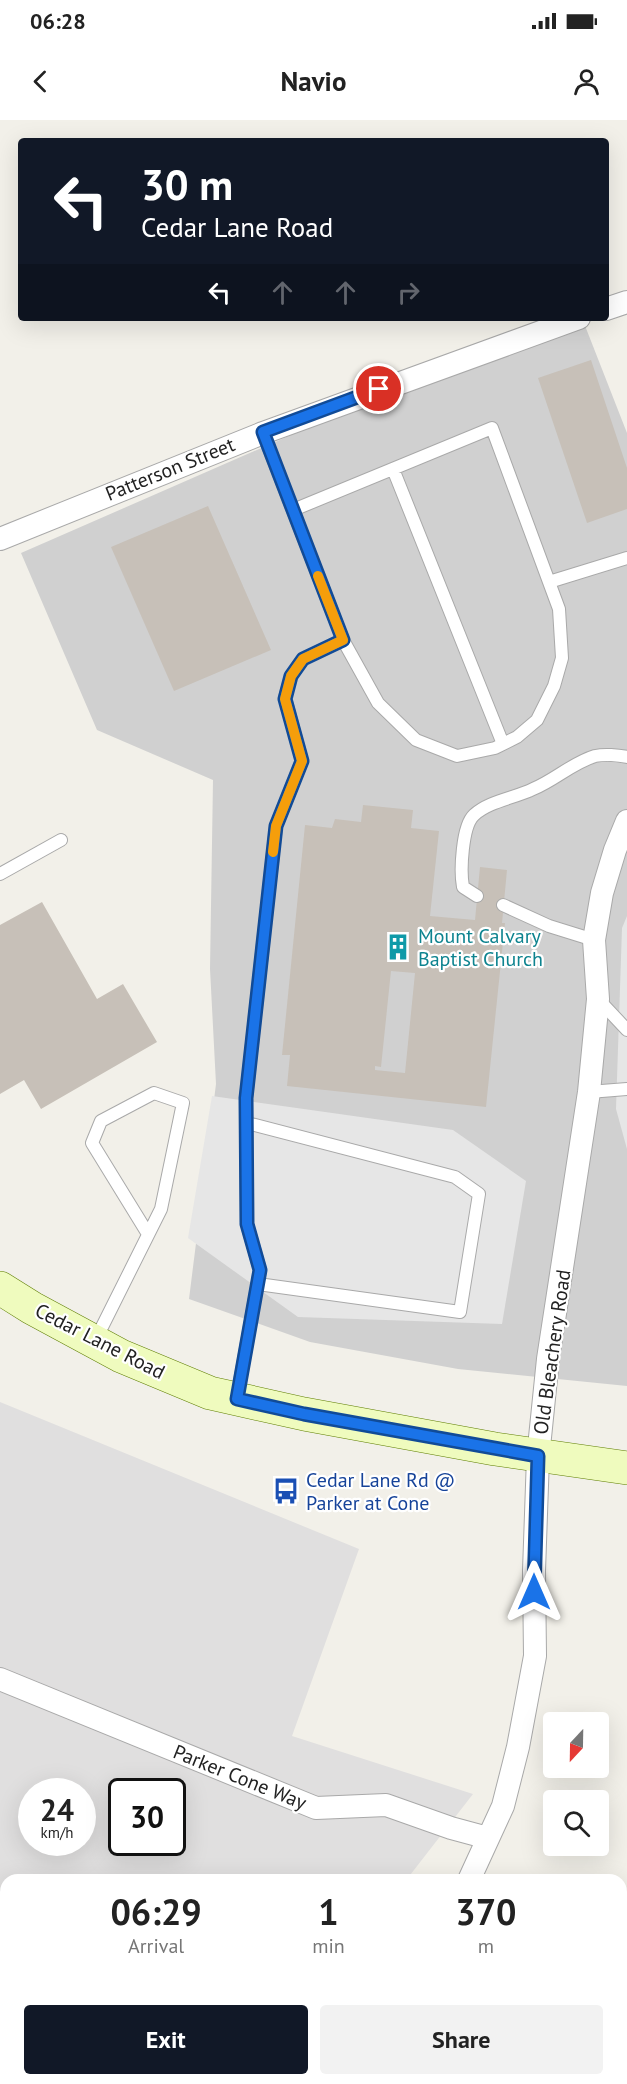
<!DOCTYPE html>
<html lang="en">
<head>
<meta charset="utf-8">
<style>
  body { margin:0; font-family:"PT Sans",sans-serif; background:#f2f2f2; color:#222; height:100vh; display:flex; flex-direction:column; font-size:22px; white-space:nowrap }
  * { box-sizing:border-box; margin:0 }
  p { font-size:20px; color:#767676 }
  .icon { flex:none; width:33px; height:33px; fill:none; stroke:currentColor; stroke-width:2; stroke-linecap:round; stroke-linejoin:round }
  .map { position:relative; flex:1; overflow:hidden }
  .sheet { position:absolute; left:0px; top:1754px; width:627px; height:212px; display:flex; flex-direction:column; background:#fff; border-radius:18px 18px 0 0; box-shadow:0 6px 24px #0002 }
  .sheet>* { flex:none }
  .banner { position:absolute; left:18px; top:18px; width:591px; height:183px; border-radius:6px; box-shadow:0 6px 24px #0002; background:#111827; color:#fff; overflow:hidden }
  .needle { width:39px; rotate:202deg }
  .tools { position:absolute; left:543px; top:1592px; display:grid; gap:12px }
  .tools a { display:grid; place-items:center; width:66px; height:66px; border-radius:6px; background:#fff; box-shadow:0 6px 24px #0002; font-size:30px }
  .speed { position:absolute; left:18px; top:1658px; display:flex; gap:12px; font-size:30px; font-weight:700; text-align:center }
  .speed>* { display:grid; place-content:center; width:78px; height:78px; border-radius:50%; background:#fff; box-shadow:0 6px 24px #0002; line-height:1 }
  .speed small { font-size:15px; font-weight:400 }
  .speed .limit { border:3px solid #111; border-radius:9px; background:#fff; color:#111 }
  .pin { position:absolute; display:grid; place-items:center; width:51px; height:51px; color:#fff; margin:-26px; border:3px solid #fff; border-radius:50%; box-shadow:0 2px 6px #0007 }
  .me { position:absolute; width:66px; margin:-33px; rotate:0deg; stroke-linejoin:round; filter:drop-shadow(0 0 4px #0008) }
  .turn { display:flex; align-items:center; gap:21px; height:126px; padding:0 24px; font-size:27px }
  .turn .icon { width:78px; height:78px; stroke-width:2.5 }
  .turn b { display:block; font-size:42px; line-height:51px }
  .lanes { display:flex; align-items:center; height:57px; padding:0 24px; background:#0003; justify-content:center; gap:30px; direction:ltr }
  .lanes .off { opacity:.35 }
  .eta { display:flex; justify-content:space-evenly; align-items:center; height:102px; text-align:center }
  .eta b { font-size:36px; font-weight:700; line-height:42px }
  .cta { display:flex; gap:12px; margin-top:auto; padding:12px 24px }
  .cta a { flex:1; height:69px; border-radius:6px; background:#111827; color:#fff; font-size:24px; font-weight:700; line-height:69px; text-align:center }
  .cta a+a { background:#f2f2f2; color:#222 }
  .status { display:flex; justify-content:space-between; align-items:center; height:42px; padding:0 30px; background:#fff; direction:ltr }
  .status svg { height:16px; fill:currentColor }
  header { display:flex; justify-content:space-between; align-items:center; height:78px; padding:0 24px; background:#fff; font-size:27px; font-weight:700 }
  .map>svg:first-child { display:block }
</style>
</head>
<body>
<div class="status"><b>06:28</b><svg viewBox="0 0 49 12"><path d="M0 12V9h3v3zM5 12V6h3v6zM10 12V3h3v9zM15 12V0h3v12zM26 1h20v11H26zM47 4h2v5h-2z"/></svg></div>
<header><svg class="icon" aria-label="back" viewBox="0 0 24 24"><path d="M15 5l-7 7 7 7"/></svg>Navio<svg class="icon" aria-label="person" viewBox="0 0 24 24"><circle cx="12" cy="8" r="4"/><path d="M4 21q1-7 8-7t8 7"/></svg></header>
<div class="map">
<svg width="627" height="1964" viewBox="0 0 627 1964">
  <rect width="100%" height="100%" fill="#f2f0e9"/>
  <path fill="#e0dfdf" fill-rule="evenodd" d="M0 1282 359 1429 292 1616 473 1674 407 1759 6 1760V1959H89L90 1964H0ZM32 1671H82V1722H32ZM122 1671H172V1722H122Z"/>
  <path fill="#d0d0d0" d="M559 198H582L627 313V1266L458 1249 310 1222 189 1179 216 964 210 849 213 660 97 610 21 433Z"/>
  <path fill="#a5d19d" d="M627 1916V1964H610L612 1959H621V1933Z"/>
  <path fill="#e6e6e6" d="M627 796V1029L616 989 622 808Z
    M212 976 453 1010 526 1061 502 1204 298 1197 188 1118Z"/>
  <path fill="#c7c0b8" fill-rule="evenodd" d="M591 240 627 348V389L587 403 538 258Z
    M208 386 271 530 174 571 111 427Z
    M363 685 413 690 411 708 439 711 430 796 475 800 480 747 507 750 502 803H505L486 987 287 966 290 935H282L305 705 332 708 335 699 361 702ZM391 851 415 853 405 953 375 950V946L381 947Z
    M42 782 97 879 123 864 157 922 41 989 24 960 0 974V805Z"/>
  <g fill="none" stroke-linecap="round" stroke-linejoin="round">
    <g stroke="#a9a9a9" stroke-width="14">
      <path id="lane" d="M393 349 503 624
        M293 390 492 308 559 489 562 538 554 566 537 600 517 617 495 628 457 636 416 620 378 583 343 520
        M549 462 627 438
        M0 754 61 720
        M477 776 463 767C460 751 462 706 474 695 489 681 515 678 533 669 555 660 572 643 595 636 604 634 618 635 627 637
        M503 785 549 806 594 820
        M598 879 627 910
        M589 972 627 969
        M247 1003 455 1057 479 1074 460 1192 258 1164
        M95 1221 161 1089 183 983 154 973 101 1001 92 1023 148 1114
        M237 1278 260 1150 247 1104 246 978 276 706 302 641 285 578 291 556 303 539 343 520 263 313"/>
    </g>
    <g stroke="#a9a9a9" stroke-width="24">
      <path id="street" d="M606 189 627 182
        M0 419 263 313 579 198
        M0 1559 316 1688 386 1685 451 1708 488 1718
        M469 1760 503 1686 518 1627 535 1536 534 1451 538 1337 548 1239 589 972 598 879 594 820 602 773 615 730 627 701
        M305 1964 309 1959"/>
    </g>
    <g stroke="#5f7e04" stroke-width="34">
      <path id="secondary" d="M0 1168 32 1188 121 1236 210 1273 304 1294 495 1329 627 1348"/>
    </g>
    <use href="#lane" stroke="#fff" stroke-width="12"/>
    <use href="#street" stroke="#fff" stroke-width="22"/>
    <use href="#secondary" stroke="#effbbe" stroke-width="33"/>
  </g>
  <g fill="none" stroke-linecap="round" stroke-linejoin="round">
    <g stroke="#114b97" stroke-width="15">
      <path id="route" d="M379 269 263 312 343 520 303 539 291 556 285 579 302 641 276 706 246 978 247 1104 260 1150 237 1279 304 1294 538 1336 534 1472"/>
    </g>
    <use href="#route" stroke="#1a73e8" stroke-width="10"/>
    <path stroke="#f59e0b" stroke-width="10" d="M273 732 276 706 302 641 285 579 291 556 303 539 343 520 318 456"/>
  </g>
  <defs>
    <g id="building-bare" transform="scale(2.07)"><path d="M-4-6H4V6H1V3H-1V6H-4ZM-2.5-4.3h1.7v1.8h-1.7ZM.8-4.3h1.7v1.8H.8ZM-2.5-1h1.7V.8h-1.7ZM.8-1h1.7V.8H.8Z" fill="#0f9aa8" stroke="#fff" stroke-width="2.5" paint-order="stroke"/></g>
    <g id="bus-bare" transform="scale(2.07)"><path d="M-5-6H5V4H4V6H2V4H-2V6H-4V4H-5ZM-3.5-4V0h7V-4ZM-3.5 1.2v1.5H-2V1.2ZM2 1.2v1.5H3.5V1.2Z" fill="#1a4fb4" stroke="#fff" stroke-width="2.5" paint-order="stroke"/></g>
  </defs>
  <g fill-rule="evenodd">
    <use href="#building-bare" x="398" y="827"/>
    <use href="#bus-bare" x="286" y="1371"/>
  </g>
  <g text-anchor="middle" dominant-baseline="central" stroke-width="4.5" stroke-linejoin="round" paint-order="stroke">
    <g font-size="20" fill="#222" stroke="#fff">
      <text transform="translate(170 349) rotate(-22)">Patterson Street</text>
      <text transform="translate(100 1221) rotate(27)">Cedar Lane Road</text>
      <text transform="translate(552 1232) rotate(-82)">Old Bleachery Road</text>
      <text transform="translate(240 1657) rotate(22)">Parker Cone Way</text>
    </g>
    <g font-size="20" fill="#0d838f" stroke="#fff" text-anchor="start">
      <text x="418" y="816">Mount Calvary<tspan x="418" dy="23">Baptist Church</tspan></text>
    </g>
    <g font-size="20" fill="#164399" stroke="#fff" text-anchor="start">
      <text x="306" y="1360">Cedar Lane Rd @<tspan x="306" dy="23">Parker at Cone</tspan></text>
    </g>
  </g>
</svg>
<div class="tools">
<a><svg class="needle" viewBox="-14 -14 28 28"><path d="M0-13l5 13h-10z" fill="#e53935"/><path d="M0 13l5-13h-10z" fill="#767676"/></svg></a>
<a><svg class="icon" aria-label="search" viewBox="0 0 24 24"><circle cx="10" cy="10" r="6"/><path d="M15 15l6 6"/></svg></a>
</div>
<div class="speed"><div>24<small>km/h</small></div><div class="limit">30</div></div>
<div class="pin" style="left:379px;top:269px;background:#d93025"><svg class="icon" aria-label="arrive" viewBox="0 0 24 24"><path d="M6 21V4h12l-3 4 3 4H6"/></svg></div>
<svg class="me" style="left:534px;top:1472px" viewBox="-20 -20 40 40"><path d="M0-17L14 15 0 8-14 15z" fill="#1a73e8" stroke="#fff" stroke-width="4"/></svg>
<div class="banner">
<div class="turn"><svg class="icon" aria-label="left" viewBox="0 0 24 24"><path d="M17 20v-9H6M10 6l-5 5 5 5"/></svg><div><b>30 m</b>Cedar Lane Road</div></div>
<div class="lanes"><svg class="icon" aria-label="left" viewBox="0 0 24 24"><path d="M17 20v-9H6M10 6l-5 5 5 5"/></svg><svg class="icon off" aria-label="ahead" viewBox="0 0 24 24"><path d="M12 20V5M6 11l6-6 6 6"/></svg><svg class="icon off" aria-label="ahead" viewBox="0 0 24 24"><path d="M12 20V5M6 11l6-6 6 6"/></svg><svg class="icon off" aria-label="right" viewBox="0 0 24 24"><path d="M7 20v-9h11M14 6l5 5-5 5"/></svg></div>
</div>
<section class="sheet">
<div class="eta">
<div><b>06:29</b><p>Arrival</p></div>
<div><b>1</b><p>min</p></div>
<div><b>370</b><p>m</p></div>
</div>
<div class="cta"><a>Exit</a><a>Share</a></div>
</section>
</div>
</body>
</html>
